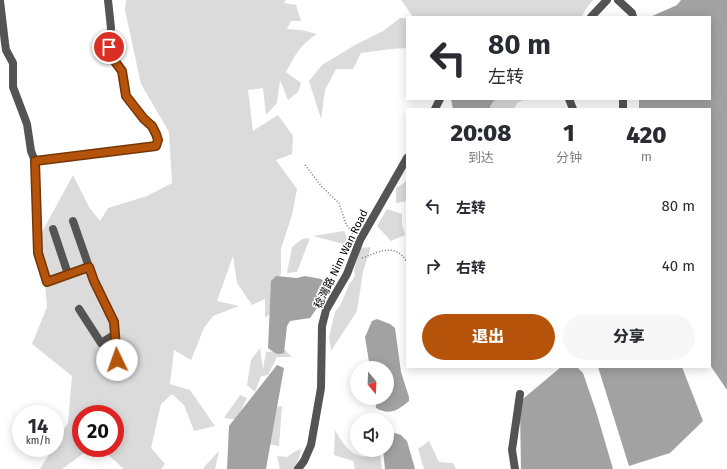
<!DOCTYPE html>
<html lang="zh">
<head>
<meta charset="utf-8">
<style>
  body { margin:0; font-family:"Fira Sans","Noto Sans SC",sans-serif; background:#f7f7f7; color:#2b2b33; height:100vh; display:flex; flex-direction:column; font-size:15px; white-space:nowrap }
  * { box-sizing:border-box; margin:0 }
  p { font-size:13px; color:#7c7c81 }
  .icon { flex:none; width:22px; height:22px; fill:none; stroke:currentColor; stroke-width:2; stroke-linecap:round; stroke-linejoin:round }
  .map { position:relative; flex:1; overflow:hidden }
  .drawer { position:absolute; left:406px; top:108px; width:305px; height:260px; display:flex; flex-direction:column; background:#fff; border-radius:0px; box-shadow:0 2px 10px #0003 }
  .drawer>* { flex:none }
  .guide { position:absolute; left:406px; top:16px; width:305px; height:84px; border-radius:0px; box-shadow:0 2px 10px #0003; background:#fff; color:#2b2b33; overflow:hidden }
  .needle { width:26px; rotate:161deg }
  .controls { position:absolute; left:350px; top:361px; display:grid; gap:8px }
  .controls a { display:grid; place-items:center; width:44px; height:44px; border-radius:50%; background:#fff; box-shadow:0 2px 10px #0003; font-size:20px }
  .speed { position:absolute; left:12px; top:405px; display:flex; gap:8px; font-size:20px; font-weight:700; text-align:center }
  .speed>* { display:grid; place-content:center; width:52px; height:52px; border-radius:50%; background:#fff; box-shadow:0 2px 10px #0003; line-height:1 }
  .speed small { font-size:10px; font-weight:400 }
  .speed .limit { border:6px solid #d22; background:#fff; color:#111 }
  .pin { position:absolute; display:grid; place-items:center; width:34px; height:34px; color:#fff; margin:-17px; border:2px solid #fff; border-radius:50%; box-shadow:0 1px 4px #0007 }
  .me { position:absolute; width:44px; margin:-22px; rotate:357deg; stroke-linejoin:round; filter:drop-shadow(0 0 3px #0008) }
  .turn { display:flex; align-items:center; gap:14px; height:84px; padding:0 16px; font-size:18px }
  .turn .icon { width:52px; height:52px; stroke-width:2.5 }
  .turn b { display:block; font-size:28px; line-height:34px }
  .eta { display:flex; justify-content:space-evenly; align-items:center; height:68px; text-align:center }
  .eta b { font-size:24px; font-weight:800; line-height:28px }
  .primary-button { display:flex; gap:8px; margin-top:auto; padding:8px 16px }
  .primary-button a { flex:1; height:46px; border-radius:24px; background:#b45309; color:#fff; font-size:16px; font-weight:800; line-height:46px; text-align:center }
  .primary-button a+a { background:#f7f7f7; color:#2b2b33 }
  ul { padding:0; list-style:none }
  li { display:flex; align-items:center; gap:12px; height:60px; padding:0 16px }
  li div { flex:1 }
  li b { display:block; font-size:15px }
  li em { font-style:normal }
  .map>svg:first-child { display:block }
</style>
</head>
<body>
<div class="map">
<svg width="727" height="469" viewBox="0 0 727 469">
  <rect width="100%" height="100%" fill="#fff"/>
  <path fill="#dbdbdb" d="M126 0H286L284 3 296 5 301 21H291L287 29 301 30 317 34C299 46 296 54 286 72L301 83 298 92 288 100 280 80 277 103 266 115 263 88 248 90 253 131 278 115 293 136 292 154 276 160 297 189 292 215 281 249V271L276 308 265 318V299L252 305 237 283 233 256 217 301 239 306 213 316 204 328 191 360 174 350 170 384 190 390 215 426 194 431 184 405 172 394 161 404 151 448 165 464 161 469H124L105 452 104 448H115V414H81V448H87L84 453 62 469H40L53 448H55V444L68 423 72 376 32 344 47 307 41 234 73 175 89 207 100 221 108 208 147 196 172 183 169 132 141 84 125 10Z
    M401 0H593L585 10 582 17H413Z
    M400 18H407V48L391 49 361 53 353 69H336L325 90 321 119 309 81 322 65 355 45 383 31Z
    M492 99H526L517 103 514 109H485Z
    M407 179V201L396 203V188L404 183Z
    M387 209 402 214V224L405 235 391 241 377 226Z
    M344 231 351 246 313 236Z
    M310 238 297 272 287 273 292 247 302 239Z
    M371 247 363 272 357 311 331 351 329 337 335 312 341 304 349 285 355 276 354 271 360 248Z
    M260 348 263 369 266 352 285 350 292 357H277L268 375 261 376 255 392 247 385 251 360Z
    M240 395 247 398 237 419H231L224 418Z
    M282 406 279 446 268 444 275 407Z
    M335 430C341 441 352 459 368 456 371 456 376 453 380 452L382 469H355L353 461 334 455Z
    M429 441 439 462 453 463 456 469H424L418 449Z
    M301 449 299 458 294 469H280L277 456 287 457 294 452Z
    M219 451 215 469H204V467Z"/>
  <path fill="#a2a2a2" d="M681 0H727V390L710 365V109H639V99H710V17H650L677 5Z
    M451 99H495L490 106V109H453Z
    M276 276 297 278 305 276 321 279 327 283 326 295 310 318 290 321 287 326 284 353C277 356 274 352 268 348L271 281Z
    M377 319 390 324 395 328 401 372 409 397V401C398 410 390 416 376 408L375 398H387V368H370L365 337 372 321Z
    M277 365 284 368 266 469H227L229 426Z
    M561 367H577L583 373 596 411 613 469H521L520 409 521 403 524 398Z
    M598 367H682L703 421 670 453 629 466Z
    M395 433 401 435 407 441 415 469H385L383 450H387V440Z"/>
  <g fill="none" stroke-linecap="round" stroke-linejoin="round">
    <path stroke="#767676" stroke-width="1.5" stroke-dasharray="1 2" stroke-linecap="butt" d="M305 165 322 187 339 203 346 224 354 235
      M362 258C379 252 395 242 407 262"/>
    <path stroke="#545454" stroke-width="8" d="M618 0 632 13 633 17
      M0 1 5 43 6 50 13 63V87L27 124 31 151 35 161 38 253 47 281 89 267 73 221
      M591 17 607 0
      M569 99 573 109
      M623 99V109
      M435 109 440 99
      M35 161 156 146 158 140 156 134 152 127 143 119 126 96 122 71 108 52 111 28 108 0
      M53 229 68 274
      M89 267 94 281 114 322 117 361
      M79 309 101 343 115 334
      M298 469 304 461 311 445 321 388 322 326 326 310 347 274 360 240 407 158
      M515 469 512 450 520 394"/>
  </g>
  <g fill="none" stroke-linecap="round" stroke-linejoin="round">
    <g stroke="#753606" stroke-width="10">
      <path id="route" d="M109 47 108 52 122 71 126 96 144 119 152 126 156 134 158 140 156 146 35 161 38 253 47 282 89 267 94 281 114 322 117 360"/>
    </g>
    <use href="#route" stroke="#b45309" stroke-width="7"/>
  </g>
  <g text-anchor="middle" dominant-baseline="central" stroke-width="3" stroke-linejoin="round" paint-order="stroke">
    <g font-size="11" fill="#000" stroke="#fff">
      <text transform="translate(341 259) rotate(-64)">稔灣路 Nim Wan Road</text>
    </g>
  </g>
</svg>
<div class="controls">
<a><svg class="needle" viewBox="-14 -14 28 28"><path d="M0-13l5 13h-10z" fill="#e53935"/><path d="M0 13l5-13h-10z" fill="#7c7c81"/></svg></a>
<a><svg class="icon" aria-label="sound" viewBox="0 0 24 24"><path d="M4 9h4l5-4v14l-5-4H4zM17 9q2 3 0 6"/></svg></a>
</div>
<div class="speed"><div>14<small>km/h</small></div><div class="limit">20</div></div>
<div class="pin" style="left:109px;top:47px;background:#d93025"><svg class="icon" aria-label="arrive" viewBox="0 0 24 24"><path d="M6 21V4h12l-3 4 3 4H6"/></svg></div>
<svg class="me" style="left:117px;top:360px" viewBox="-20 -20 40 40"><circle r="19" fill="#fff"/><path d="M0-13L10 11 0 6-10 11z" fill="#b45309"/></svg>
<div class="guide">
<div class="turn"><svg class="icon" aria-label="left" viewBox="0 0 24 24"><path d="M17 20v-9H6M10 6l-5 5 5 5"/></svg><div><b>80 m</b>左转</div></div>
</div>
<section class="drawer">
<div class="eta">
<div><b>20:08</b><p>到达</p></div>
<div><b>1</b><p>分钟</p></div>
<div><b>420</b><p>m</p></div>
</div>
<ul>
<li><svg class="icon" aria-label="left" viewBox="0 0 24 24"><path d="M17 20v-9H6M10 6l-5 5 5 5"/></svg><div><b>左转</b></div><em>80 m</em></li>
<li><svg class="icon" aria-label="right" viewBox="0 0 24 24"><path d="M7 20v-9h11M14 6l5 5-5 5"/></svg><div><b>右转</b></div><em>40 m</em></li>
</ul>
<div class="primary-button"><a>退出</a><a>分享</a></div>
</section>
</div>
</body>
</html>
